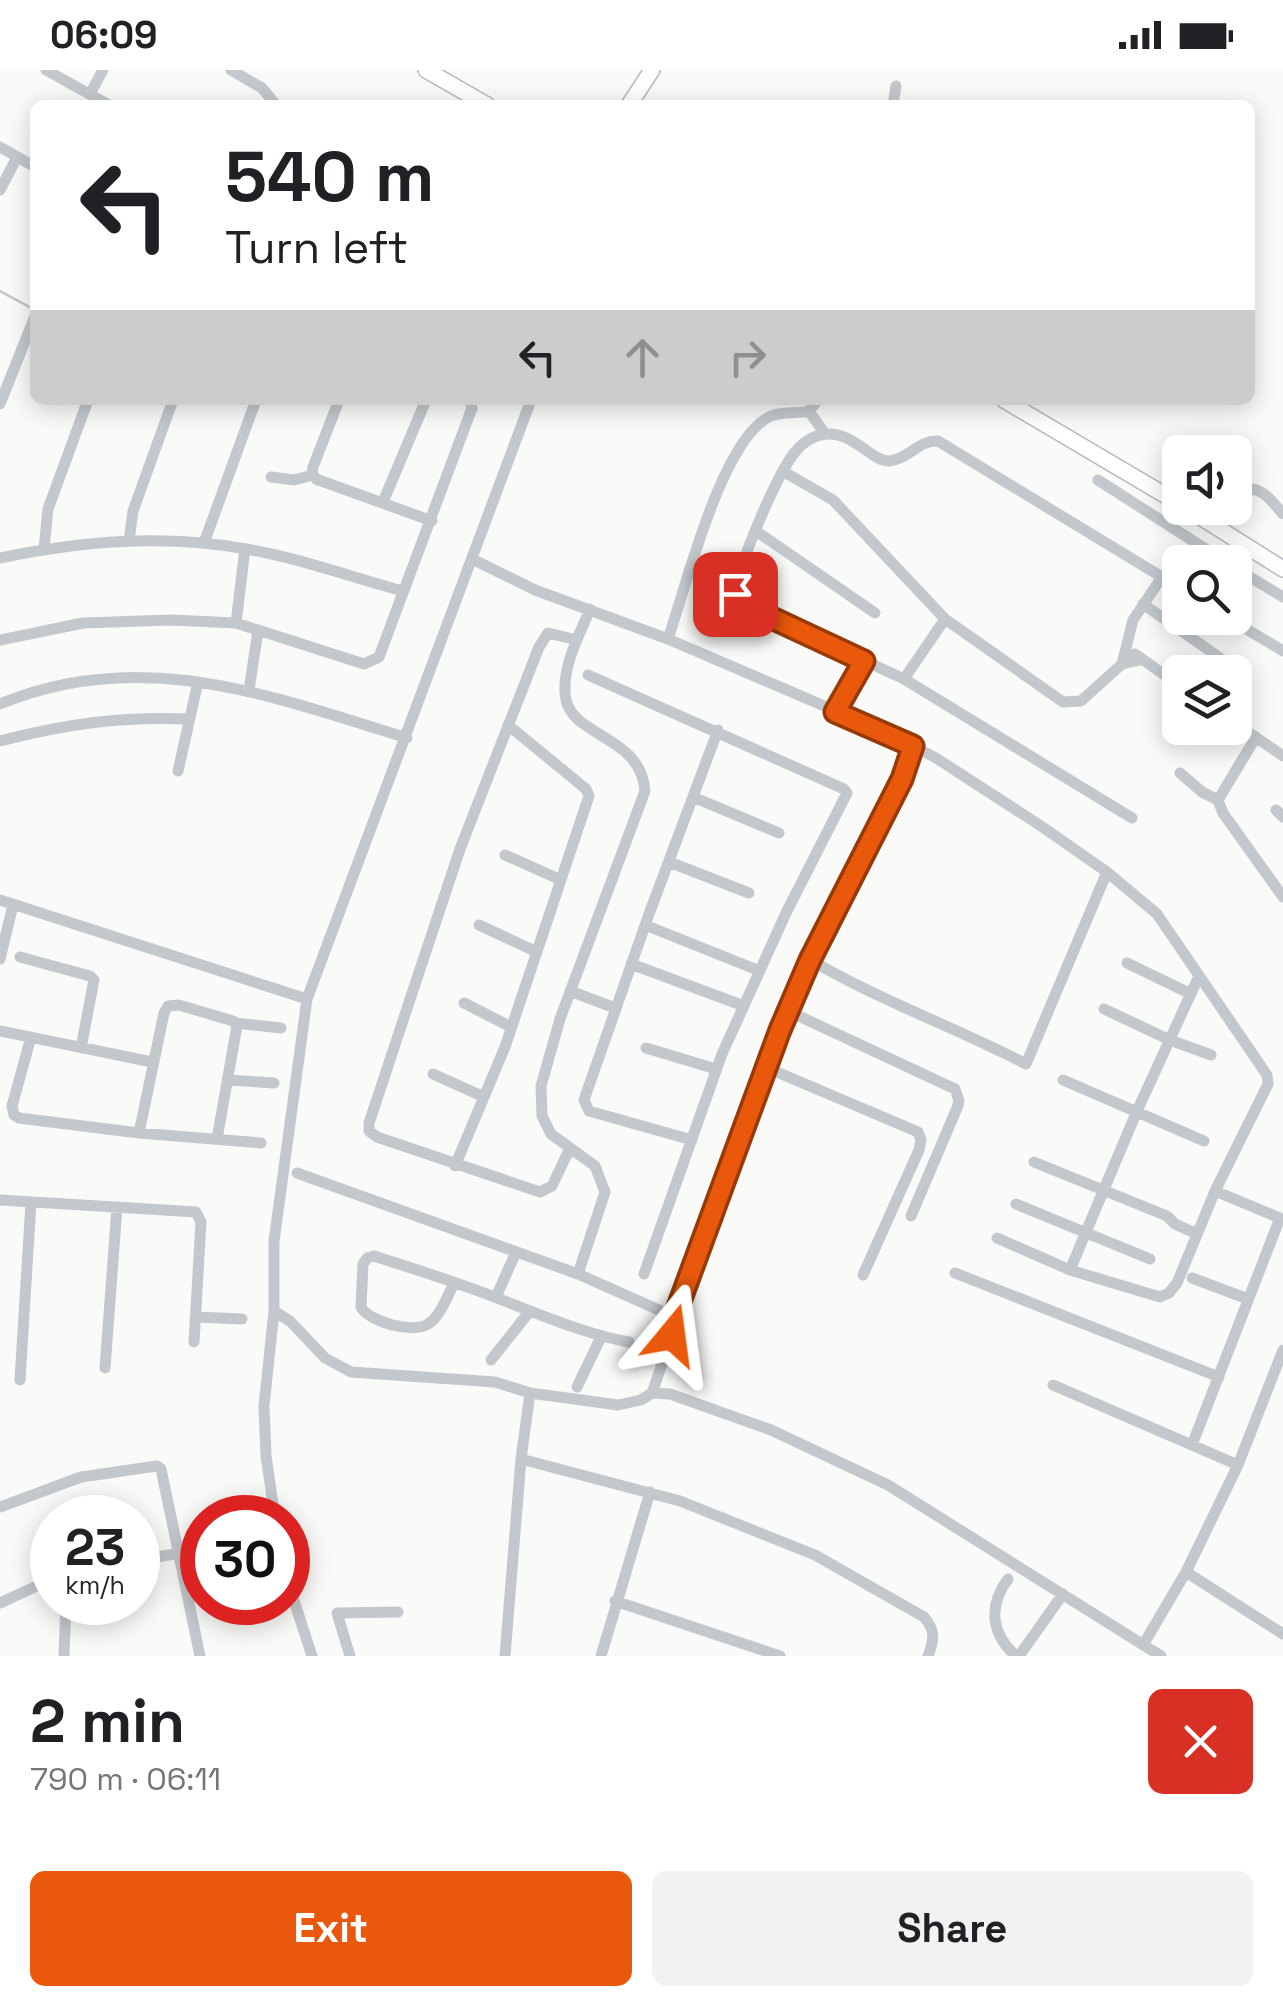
<!DOCTYPE html>
<html lang="en">
<head>
<meta charset="utf-8">
<style>
  body { margin:0; font-family:"Space Grotesk",sans-serif; background:#f2f2f2; color:#202124; height:100vh; display:flex; flex-direction:column; font-size:38px; white-space:nowrap }
  * { box-sizing:border-box; margin:0 }
  p { font-size:32px; color:#757577 }
  .icon { flex:none; width:55px; height:55px; fill:none; stroke:currentColor; stroke-width:2; stroke-linecap:round; stroke-linejoin:round }
  .map { position:relative; height:1586px; overflow:hidden }
  .details { display:flex; flex-direction:column; background:#fff; flex:1 }
  .details>* { flex:none }
  .banner { position:absolute; left:30px; top:30px; width:1225px; height:305px; border-radius:15px; box-shadow:0 5px 25px #0003; background:#fff; color:#202124; overflow:hidden }
  .fabs { position:absolute; left:1162px; top:365px; display:grid; gap:20px }
  .fabs a { display:grid; place-items:center; width:90px; height:90px; border-radius:15px; background:#fff; box-shadow:0 5px 25px #0003; font-size:50px }
  .speed { position:absolute; left:30px; top:1425px; display:flex; gap:20px; font-size:50px; font-weight:700; text-align:center }
  .speed>* { display:grid; place-content:center; width:130px; height:130px; border-radius:50%; background:#fff; box-shadow:0 5px 25px #0003; line-height:1 }
  .speed small { font-size:25px; font-weight:400 }
  .speed .limit { border:15px solid #d22; background:#fff; color:#111 }
  .pin { position:absolute; display:grid; place-items:center; width:85px; height:85px; color:#fff; margin:-42px; border-radius:20px; box-shadow:0 5px 15px #0006 }
  .me { position:absolute; width:110px; margin:-55px; rotate:16deg; stroke-linejoin:round; filter:drop-shadow(0 0 8px #0008) }
  .turn { display:flex; align-items:center; gap:35px; height:210px; padding:0 30px; font-size:45px }
  .turn .icon { width:130px; height:130px; stroke-width:2.5 }
  .turn b { display:block; font-size:70px; line-height:85px }
  .lanes { display:flex; align-items:center; height:95px; padding:0 30px; background:#0003; justify-content:center; gap:50px; direction:ltr }
  .lanes .off { opacity:.35 }
  .round { display:grid; place-items:center; flex:none; width:105px; height:105px; border-radius:15px; background:#f2f2f2 }
  .head { display:flex; align-items:center; justify-content:space-between; height:170px; padding:0 30px }
  h1 { font-size:60px; font-weight:800; line-height:75px }
  .primary-button { display:flex; gap:20px; margin-top:auto; padding:20px 30px }
  .primary-button a { flex:1; height:115px; border-radius:15px; background:#ea580c; color:#fff; font-size:40px; font-weight:800; line-height:115px; text-align:center }
  .primary-button a+a { background:#f2f2f2; color:#202124 }
  .status { display:flex; justify-content:space-between; align-items:center; height:70px; padding:0 50px; background:#fff; direction:ltr }
  .status svg { height:28px; fill:currentColor }
  .map>svg:first-child { display:block }
</style>
</head>
<body>
<div class="status"><b>06:09</b><svg viewBox="0 0 49 12"><path d="M0 12V9h3v3zM5 12V6h3v6zM10 12V3h3v9zM15 12V0h3v12zM26 1h20v11H26zM47 4h2v5h-2z"/></svg></div>
<div class="map">
<svg width="1283" height="1586" viewBox="0 0 1283 1586">
  <rect width="100%" height="100%" fill="#fafaf8"/>
  <g fill="none" stroke-linecap="round" stroke-linejoin="round">
    <path stroke="#bbc7cb" stroke-width="2.5" d="M0 221 35 240"/>
    <g stroke="#b5babe" stroke-width="18">
      <path id="major" d="M426 0 487 35
        M629 35 652 0
        M1004 330 1180 434
        M1186 438 1283 499"/>
    </g>
    <path stroke="#c3c8cc" stroke-width="11" d="M46 0 109 35
      M231 0 262 18 276 35
      M90 24 103 0
      M893 35 896 16
      M0 77 35 97
      M0 120 17 87
      M339 330 313 397 312 403 316 409 432 451
      M0 334 35 246
      M809 341 825 364
      M784 402 833 430 945 549 1063 632 1081 631 1122 594 1140 590
      M271 407 294 410 313 405
      M1098 410 1226 492
      M1235 431 1244 420C1262 415 1272 432 1283 444
      M383 432 426 330
      M1218 458 1231 438
      M756 461 875 543
      M129 471 133 441 173 330
      M204 473 256 330
      M44 479 48 439 88 330
      M0 488C82 471 163 464 246 479 299 488 351 507 403 521
      M472 489 535 520 668 569 892 665 936 688 1041 756 1107 802 1157 844 1267 1005 1268 1014 1215 1121 1177 1213 1169 1223 1160 1227 1070 1200 997 1168
      M1235 498 1283 527
      M1143 534 1223 590
      M1228 548 1283 581
      M236 553 245 479
      M668 569C686 517 722 367 771 346 782 341 797 344 809 341L818 330
      M0 570 83 553 171 550 236 553 364 594 379 587 472 338 470 330
      M1135 584 1180 616
      M1122 594 1133 550 1162 507
      M588 605 844 719 847 723 786 843 722 984 644 1204
      M904 609 945 549
      M249 620 258 561
      M0 634C141 575 270 626 407 668
      M835 642 865 591
      M1235 653 1283 686
      M1256 667 1218 730 1223 743 1283 827
      M0 671C66 654 121 646 189 649
      M178 701 198 612
      M1180 703 1202 722 1218 730
      M693 727 779 763
      M1276 740 1283 747
      M1132 748 904 609 742 534 735 523C739 494 776 406 795 382 803 372 814 365 827 364 855 363 871 391 889 391 907 390 919 370 938 371L1180 518
      M505 785 561 810
      M669 792 749 823
      M0 830 307 929
      M479 855 537 882
      M645 855 760 901
      M20 887 90 906 94 910 81 978
      M0 889 13 835
      M809 889C878 930 955 957 1026 994L1107 802
      M1127 893 1191 924
      M631 894 744 936
      M570 921 615 938
      M464 933 511 957
      M1104 939 1170 970 1211 985
      M788 941 955 1019 959 1031 957 1038 911 1146
      M235 953 281 958
      M0 961 152 992
      M31 967 12 1036 14 1045 19 1048 139 1063 261 1073
      M646 978 716 999
      M765 997 918 1062 921 1070 919 1080 863 1205
      M433 1004 484 1027
      M227 1010 274 1013
      M1063 1010 1204 1071
      M139 1063 164 943 168 936 179 935 233 951 237 956 217 1069
      M692 1070 589 1041 584 1030 649 844 718 660
      M570 1078 552 1116 540 1122 377 1067 369 1061V1053L460 779 539 577 548 563 577 570
      M1034 1092 1167 1146 1175 1154 1197 1164
      M455 1096 505 977 589 726 586 719 508 655
      M297 1103 578 1204 659 1240 667 1246 672 1265 652 1323
      M0 1130 196 1142 201 1152 194 1272
      M1016 1134 1150 1189
      M1070 1200 1137 1041 1199 906
      M955 1203 1219 1307
      M578 1204 605 1122 595 1096 551 1064 542 1046 541 1016 560 949 645 721C641 666 574 667 566 630 560 600 579 566 590 539
      M1192 1208 1248 1229
      M454 1213C448 1225 440 1247 428 1254 413 1264 369 1252 361 1237L363 1194 367 1188 374 1186C417 1200 460 1213 502 1230 544 1246 585 1264 629 1272
      M496 1227 516 1182
      M274 1241 290 1251 325 1288 351 1302 495 1312 530 1323 618 1335 641 1330 652 1323 670 1324 771 1360 888 1415 1161 1586
      M195 1247 242 1249
      M671 1256 788 941 809 889 902 709 913 677
      M491 1290 530 1241
      M105 1298 117 1137
      M20 1310 31 1132
      M1053 1315 1238 1395
      M577 1317 601 1267
      M1192 1375 1280 1148 1215 1121
      M521 1389 680 1431 815 1485 924 1547C936 1561 934 1570 928 1586
      M0 1437 81 1407 157 1396 161 1399 200 1586
      M275 1448 266 1386 264 1336 274 1241V1171L307 929 531 330
      M138 1490 181 1483
      M1186 1502 1283 1564
      M1008 1509C988 1536 991 1564 1016 1586
      M288 1512 312 1586
      M615 1531 780 1586
      M0 1533 52 1509
      M1143 1575 1186 1502 1238 1395 1283 1280
      M64 1586 66 1532
      M350 1586 337 1543 398 1542
      M505 1586 521 1389 530 1323
      M601 1586 650 1422
      M1019 1586 1063 1524"/>
    <use href="#major" stroke="#fff" stroke-width="15"/>
  </g>
  <g fill="none" stroke-linecap="round" stroke-linejoin="round">
    <g stroke="#983908" stroke-width="25">
      <path id="route" d="M672 1265 671 1256 780 960 810 890 902 709 913 676 835 642 864 591 742 534 735 524"/>
    </g>
    <use href="#route" stroke="#ea580c" stroke-width="18"/>
  </g>
</svg>
<div class="fabs">
<a><svg class="icon" aria-label="sound" viewBox="0 0 24 24"><path d="M4 9h4l5-4v14l-5-4H4zM17 9q2 3 0 6"/></svg></a>
<a><svg class="icon" aria-label="search" viewBox="0 0 24 24"><circle cx="10" cy="10" r="6"/><path d="M15 15l6 6"/></svg></a>
<a><svg class="icon" aria-label="layers" viewBox="0 0 24 24"><path d="M12 4l9 5-9 5-9-5zM3 14l9 5 9-5"/></svg></a>
</div>
<div class="speed"><div>23<small>km/h</small></div><div class="limit">30</div></div>
<div class="pin" style="left:735px;top:524px;background:#d93025"><svg class="icon" aria-label="arrive" viewBox="0 0 24 24"><path d="M6 21V4h12l-3 4 3 4H6"/></svg></div>
<svg class="me" style="left:672px;top:1265px" viewBox="-20 -20 40 40"><path d="M0-17L14 15 0 8-14 15z" fill="#ea580c" stroke="#fff" stroke-width="4"/></svg>
<div class="banner">
<div class="turn"><svg class="icon" aria-label="left" viewBox="0 0 24 24"><path d="M17 20v-9H6M10 6l-5 5 5 5"/></svg><div><b>540 m</b>Turn left</div></div>
<div class="lanes"><svg class="icon" aria-label="left" viewBox="0 0 24 24"><path d="M17 20v-9H6M10 6l-5 5 5 5"/></svg><svg class="icon off" aria-label="ahead" viewBox="0 0 24 24"><path d="M12 20V5M6 11l6-6 6 6"/></svg><svg class="icon off" aria-label="right" viewBox="0 0 24 24"><path d="M7 20v-9h11M14 6l5 5-5 5"/></svg></div>
</div>
</div>
<section class="details">
<div class="head"><div><h1>2 min</h1><p>790 m · 06:11</p></div><a class="round" style="background:#d93025;color:#fff"><svg class="icon" aria-label="close" viewBox="0 0 24 24"><path d="M6 6l12 12M18 6L6 18"/></svg></a></div>
<div class="primary-button"><a>Exit</a><a>Share</a></div>
</section>
</body>
</html>
